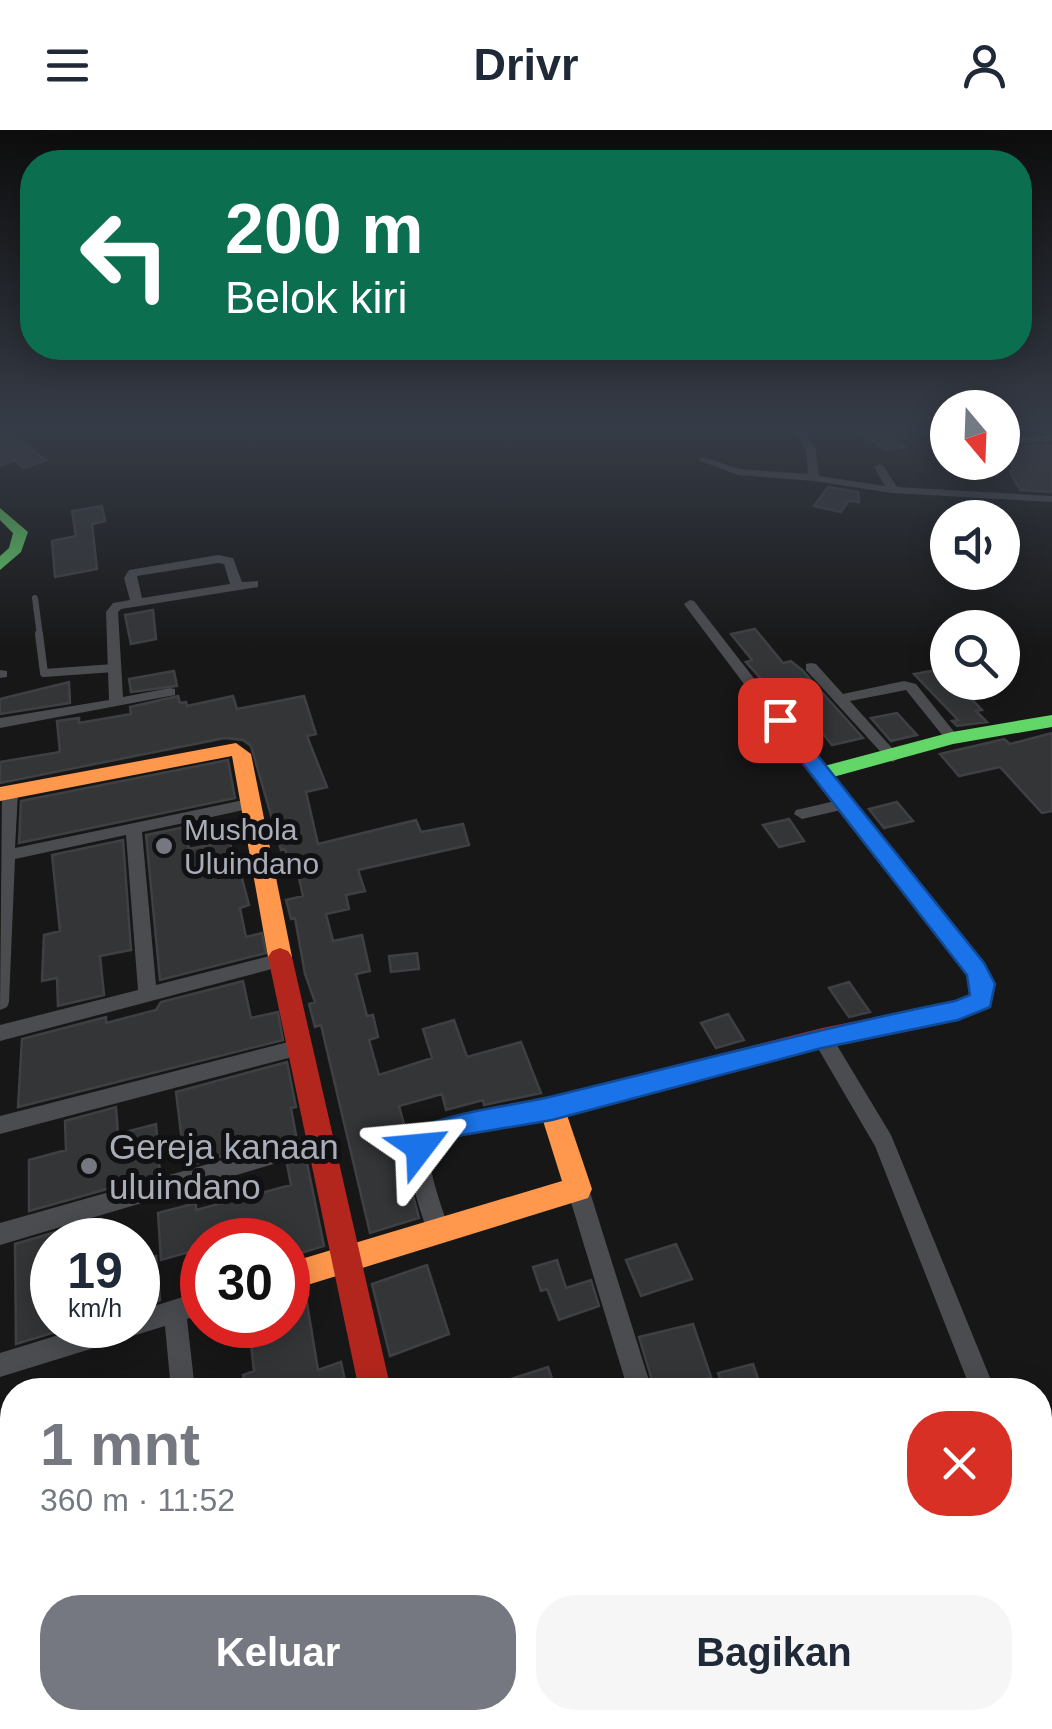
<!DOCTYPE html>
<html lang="id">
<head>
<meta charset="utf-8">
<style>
  body { margin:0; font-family:Arial,sans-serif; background:#f6f6f7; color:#1f2937; height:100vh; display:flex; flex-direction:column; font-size:38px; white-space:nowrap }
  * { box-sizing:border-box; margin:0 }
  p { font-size:32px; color:#747a83 }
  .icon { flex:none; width:55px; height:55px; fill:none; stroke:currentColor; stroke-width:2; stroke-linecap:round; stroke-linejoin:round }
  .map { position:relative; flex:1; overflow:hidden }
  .side { position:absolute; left:0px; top:1248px; width:1052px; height:352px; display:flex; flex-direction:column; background:#fff; border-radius:40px 40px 0 0; box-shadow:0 5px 25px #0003 }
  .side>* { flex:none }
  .top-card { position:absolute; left:20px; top:20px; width:1012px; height:210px; border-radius:40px; box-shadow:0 5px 25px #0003; background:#0b6e4f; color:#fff; overflow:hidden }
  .needle { width:65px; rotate:161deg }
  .controls { position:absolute; left:930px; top:260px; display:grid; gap:20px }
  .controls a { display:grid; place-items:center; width:90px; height:90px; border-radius:50%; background:#fff; box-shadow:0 5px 25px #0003; font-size:50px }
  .speed { position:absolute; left:30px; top:1088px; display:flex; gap:20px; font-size:50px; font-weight:700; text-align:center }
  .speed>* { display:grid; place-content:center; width:130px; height:130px; border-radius:50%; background:#fff; box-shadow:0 5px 25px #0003; line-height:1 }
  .speed small { font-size:25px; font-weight:400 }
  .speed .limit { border:15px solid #d22; background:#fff; color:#111 }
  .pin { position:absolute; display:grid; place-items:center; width:85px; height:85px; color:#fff; margin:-42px; border-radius:20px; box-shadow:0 5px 15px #0006 }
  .me { position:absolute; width:110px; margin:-55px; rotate:61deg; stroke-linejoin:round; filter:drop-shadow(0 0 8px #0008) }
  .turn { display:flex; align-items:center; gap:35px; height:210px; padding:0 40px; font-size:45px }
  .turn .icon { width:130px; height:130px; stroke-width:2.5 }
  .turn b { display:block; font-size:70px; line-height:85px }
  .round { display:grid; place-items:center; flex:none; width:105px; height:105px; border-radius:40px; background:#f6f6f7 }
  .summary { display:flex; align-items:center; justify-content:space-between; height:170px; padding:0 40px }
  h1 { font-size:60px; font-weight:700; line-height:75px; color:#757880 }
  .button { display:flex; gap:20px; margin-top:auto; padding:20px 40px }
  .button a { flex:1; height:115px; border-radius:40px; background:#757880; color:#fff; font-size:40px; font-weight:700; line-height:115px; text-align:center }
  .button a+a { background:#f6f6f7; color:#1f2937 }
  header { display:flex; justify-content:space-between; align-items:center; height:130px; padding:0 40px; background:#fff; font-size:45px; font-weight:700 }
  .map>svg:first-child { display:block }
</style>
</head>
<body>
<header><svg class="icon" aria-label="menu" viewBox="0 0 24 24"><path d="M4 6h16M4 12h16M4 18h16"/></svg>Drivr<svg class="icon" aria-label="person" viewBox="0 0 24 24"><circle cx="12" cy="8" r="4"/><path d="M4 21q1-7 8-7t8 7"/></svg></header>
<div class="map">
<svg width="1052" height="1599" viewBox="0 0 1052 1599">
  <rect width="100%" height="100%" fill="#171717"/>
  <path fill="#343537" stroke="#3f4043" stroke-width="2.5" d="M1 297 46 330 24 338 14 330 0 336Z
    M880 297 889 304 905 317 885 320 859 301Z
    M1046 315 1052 316V362L1020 360 1010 341H1013L1009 318Z
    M828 357 858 362 859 372 848 371 841 382 814 376Z
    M102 376 105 391 92 394 97 439 55 447 52 411 76 406 72 381Z
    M153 480 156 509 131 514 125 485Z
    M755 499 783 533 791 531 802 540 863 608 832 615 800 575 787 578 746 532 752 530 731 504Z
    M942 539 948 552H955L982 580 976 581 987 592 957 596 952 591 958 590 914 544Z
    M174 541 177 556 131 562 129 549Z
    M69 552 70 573 0 584V569Z
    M178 566 180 573 186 572 187 576 233 566 237 579 304 566 316 604 307 606 327 657 306 662 318 714 416 690 421 702 463 694 469 715 358 740 365 761 346 765 349 779 326 784 333 811 362 805 370 841 356 844 367 886 373 885 378 907 369 910 379 945 432 928 423 899 454 890 467 927 521 912 541 963 484 975 483 970 446 980 442 964 399 976 409 1012 406 1039 419 1088 370 1103 321 895 315 897 309 874 315 872 305 844 295 788 291 789 286 770 303 766 297 739 291 741 285 719 281 720 251 616 243 610 225 608 0 653V632L60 622 57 591 79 588V593L131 584 130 577Z
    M897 583 917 605 891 611 871 588Z
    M1052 603V681L1042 683 1000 637 959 646 940 624 1004 609 1010 614Z
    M228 630 235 668 19 713 21 671Z
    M897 672 913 691 884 698 869 679Z
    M789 689 804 711 779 717 763 695Z
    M185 697 189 719 230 711 236 747 241 745 249 775 240 778 246 807 262 803 266 823 160 850 146 705Z
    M123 710 131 820 100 826 104 865 58 876 57 848 42 851 44 805 60 801 52 725Z
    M417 823 419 839 391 842 389 826Z
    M243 851 251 888 278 882 283 910 18 977 22 909 106 887V893L156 880 161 872Z
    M849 852 870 882 849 887 829 858Z
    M728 884 744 910 716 918 701 893Z
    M287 932 296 977 291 978 296 1005 185 1037 176 962Z
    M116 977 118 1004 156 994 160 1044 29 1081V1030L66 1020 65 991Z
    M306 1028 324 1116 288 1127V1110H199L200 1119 161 1130 158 1083 196 1073V1080L291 1055 287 1034Z
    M100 1089 101 1110H52V1195H78L16 1214 15 1114Z
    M676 1114 692 1149 641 1166 626 1130Z
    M156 1126 160 1170 138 1177V1131Z
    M557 1130 566 1158 591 1150 599 1176 559 1190 547 1159 541 1161 533 1137Z
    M427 1135 449 1204 390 1226 372 1154Z
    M307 1173 318 1240 341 1232 347 1260H246L243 1245 254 1241 249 1195H288V1179Z
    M693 1194 711 1247 673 1260H655L639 1207Z
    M753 1234 762 1260H724L718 1243Z
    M548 1237 556 1260H486V1257Z"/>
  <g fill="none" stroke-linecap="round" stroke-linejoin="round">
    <path stroke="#4b4c50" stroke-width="6" d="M35 468 40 506"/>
    <path stroke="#4b4c50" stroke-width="8" d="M39 504 44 543 114 538"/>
    <path fill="#4b4c50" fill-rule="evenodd" d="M793 297H803L816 320 819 346 885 356 874 337 879 334 883 335 897 357 1052 366V372L892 363 814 351 738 345 698 330 703 327 739 339 808 344 806 320Z
      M1052 305V311L1002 315V309Z
      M218 425 233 428 242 452 258 451V457L121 479 118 482 123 567 170 558 175 559V565L0 598V588L109 570 106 482 113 473 130 470 124 448 129 440ZM218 433 224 434 230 454 142 468 137 446Z
      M690 470 694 471 825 640 828 644 825 648H815L686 477 684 474Z
      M811 533 816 534 843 564 904 551 916 554 959 608 957 611H947L906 560 850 571 900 627 893 632 888 630 806 540V534Z
      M0 540 7 541V547L0 548Z
      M10 657 18 662 15 718 253 668 259 669 261 673 253 678 142 702 156 855 281 823 287 825 290 830 287 835 0 911V895L138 860 126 705 15 729 9 872 7 877 0 880 2 662Z
      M844 669 850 670 852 674 850 678 802 689 794 684 796 680Z
      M822 900 829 902 891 1005 995 1260H971L875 1016 812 908 815 902Z
      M300 909 307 911 310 917 307 923 300 925 0 1004V986Z
      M552 969 559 972 562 978 559 984C535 993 442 996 431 1018 424 1032 445 1086 450 1102L447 1110 439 1113 431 1110C423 1090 405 1039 410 1018 417 980 520 974 552 969Z
      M321 1002 328 1004 331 1011 328 1018 321 1020 0 1115V1093Z
      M578 1049 586 1052 589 1059 652 1260H628L567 1059 570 1052Z
      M202 1161V1184L187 1189 195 1260H171L165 1196 0 1247V1223L91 1195H138V1181Z
      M1040 1406 1049 1410 1052 1416V1468L1042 1464 1040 1458Z
      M64 1588H118L112 1599H57Z
      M428 1588H457L461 1599H431Z
      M560 1588H589L594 1599H564Z"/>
    <path fill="#63d668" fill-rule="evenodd" d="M0 378 28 402 21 422 0 440V426L9 418 13 403 0 390Z
      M1052 585V597L953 614 833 647 899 728 902 733 891 741 883 738 810 644 813 639 952 602Z"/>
    <path fill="#ff974d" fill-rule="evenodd" d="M236 613 251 624 292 827 288 833H272L268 827 232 626 0 671V657Z
      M658 940 667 943 671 951 667 959 567 985 592 1059 588 1068 288 1161V1133L562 1051 539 978 543 970Z"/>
    <path fill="#b3261e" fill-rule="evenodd" d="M891 725 899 728 984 832 995 854 989 877 959 890 822 918 658 962 649 959 645 951 649 943 658 940 822 898 955 871 970 864 971 854 967 844 880 733Z
      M280 818 288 821 292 827 391 1260H359L268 827 272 821Z"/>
  </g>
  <linearGradient id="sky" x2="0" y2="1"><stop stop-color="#0d0d0d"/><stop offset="0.57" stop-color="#363c47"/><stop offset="1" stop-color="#363c47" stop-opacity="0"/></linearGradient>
  <rect width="1052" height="521" fill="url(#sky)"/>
  <path fill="#1a73e8" stroke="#114b97" stroke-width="2.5" d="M780 585 786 586 984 833 995 854 990 877 958 890 822 918 552 990 457 1006 435 1016 430 1025 420 1029 411 1025 407 1017 416 999C463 979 510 977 558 965 690 933 821 898 955 871L970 865 967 845 773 595V586Z"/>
  <g fill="#757880" stroke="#111113" stroke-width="4">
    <circle cx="164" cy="716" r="10"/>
    <circle cx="89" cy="1036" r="10"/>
  </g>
  <g text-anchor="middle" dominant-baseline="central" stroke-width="10" stroke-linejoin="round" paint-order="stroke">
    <g font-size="30" fill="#a8adb8" stroke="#111113" text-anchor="start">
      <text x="184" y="699">Mushola<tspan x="184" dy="34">Uluindano</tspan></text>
    </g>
    <g font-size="35" fill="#a8adb8" stroke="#111113" text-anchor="start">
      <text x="109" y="1016">Gereja kanaan<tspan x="109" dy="40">uluindano</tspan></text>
    </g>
  </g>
</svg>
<div class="controls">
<a><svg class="needle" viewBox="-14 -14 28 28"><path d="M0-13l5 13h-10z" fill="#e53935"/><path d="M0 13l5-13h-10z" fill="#747a83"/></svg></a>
<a><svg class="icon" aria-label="sound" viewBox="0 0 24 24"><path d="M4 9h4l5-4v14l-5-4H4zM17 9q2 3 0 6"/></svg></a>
<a><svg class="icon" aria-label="search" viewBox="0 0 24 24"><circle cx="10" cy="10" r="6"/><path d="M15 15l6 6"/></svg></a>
</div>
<div class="speed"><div>19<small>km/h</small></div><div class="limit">30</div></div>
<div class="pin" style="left:780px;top:590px;background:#d93025"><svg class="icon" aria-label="arrive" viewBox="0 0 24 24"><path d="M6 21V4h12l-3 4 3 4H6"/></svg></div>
<svg class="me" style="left:420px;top:1017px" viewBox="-20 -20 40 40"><path d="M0-17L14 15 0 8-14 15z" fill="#1a73e8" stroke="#fff" stroke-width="4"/></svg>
<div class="top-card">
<div class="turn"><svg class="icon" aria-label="left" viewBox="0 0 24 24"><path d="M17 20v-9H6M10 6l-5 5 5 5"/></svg><div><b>200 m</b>Belok kiri</div></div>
</div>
<section class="side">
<div class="summary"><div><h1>1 mnt</h1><p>360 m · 11:52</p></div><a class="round" style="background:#d93025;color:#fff"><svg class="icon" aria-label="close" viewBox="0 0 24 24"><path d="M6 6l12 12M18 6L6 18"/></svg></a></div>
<div class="button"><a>Keluar</a><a>Bagikan</a></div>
</section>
</div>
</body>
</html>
